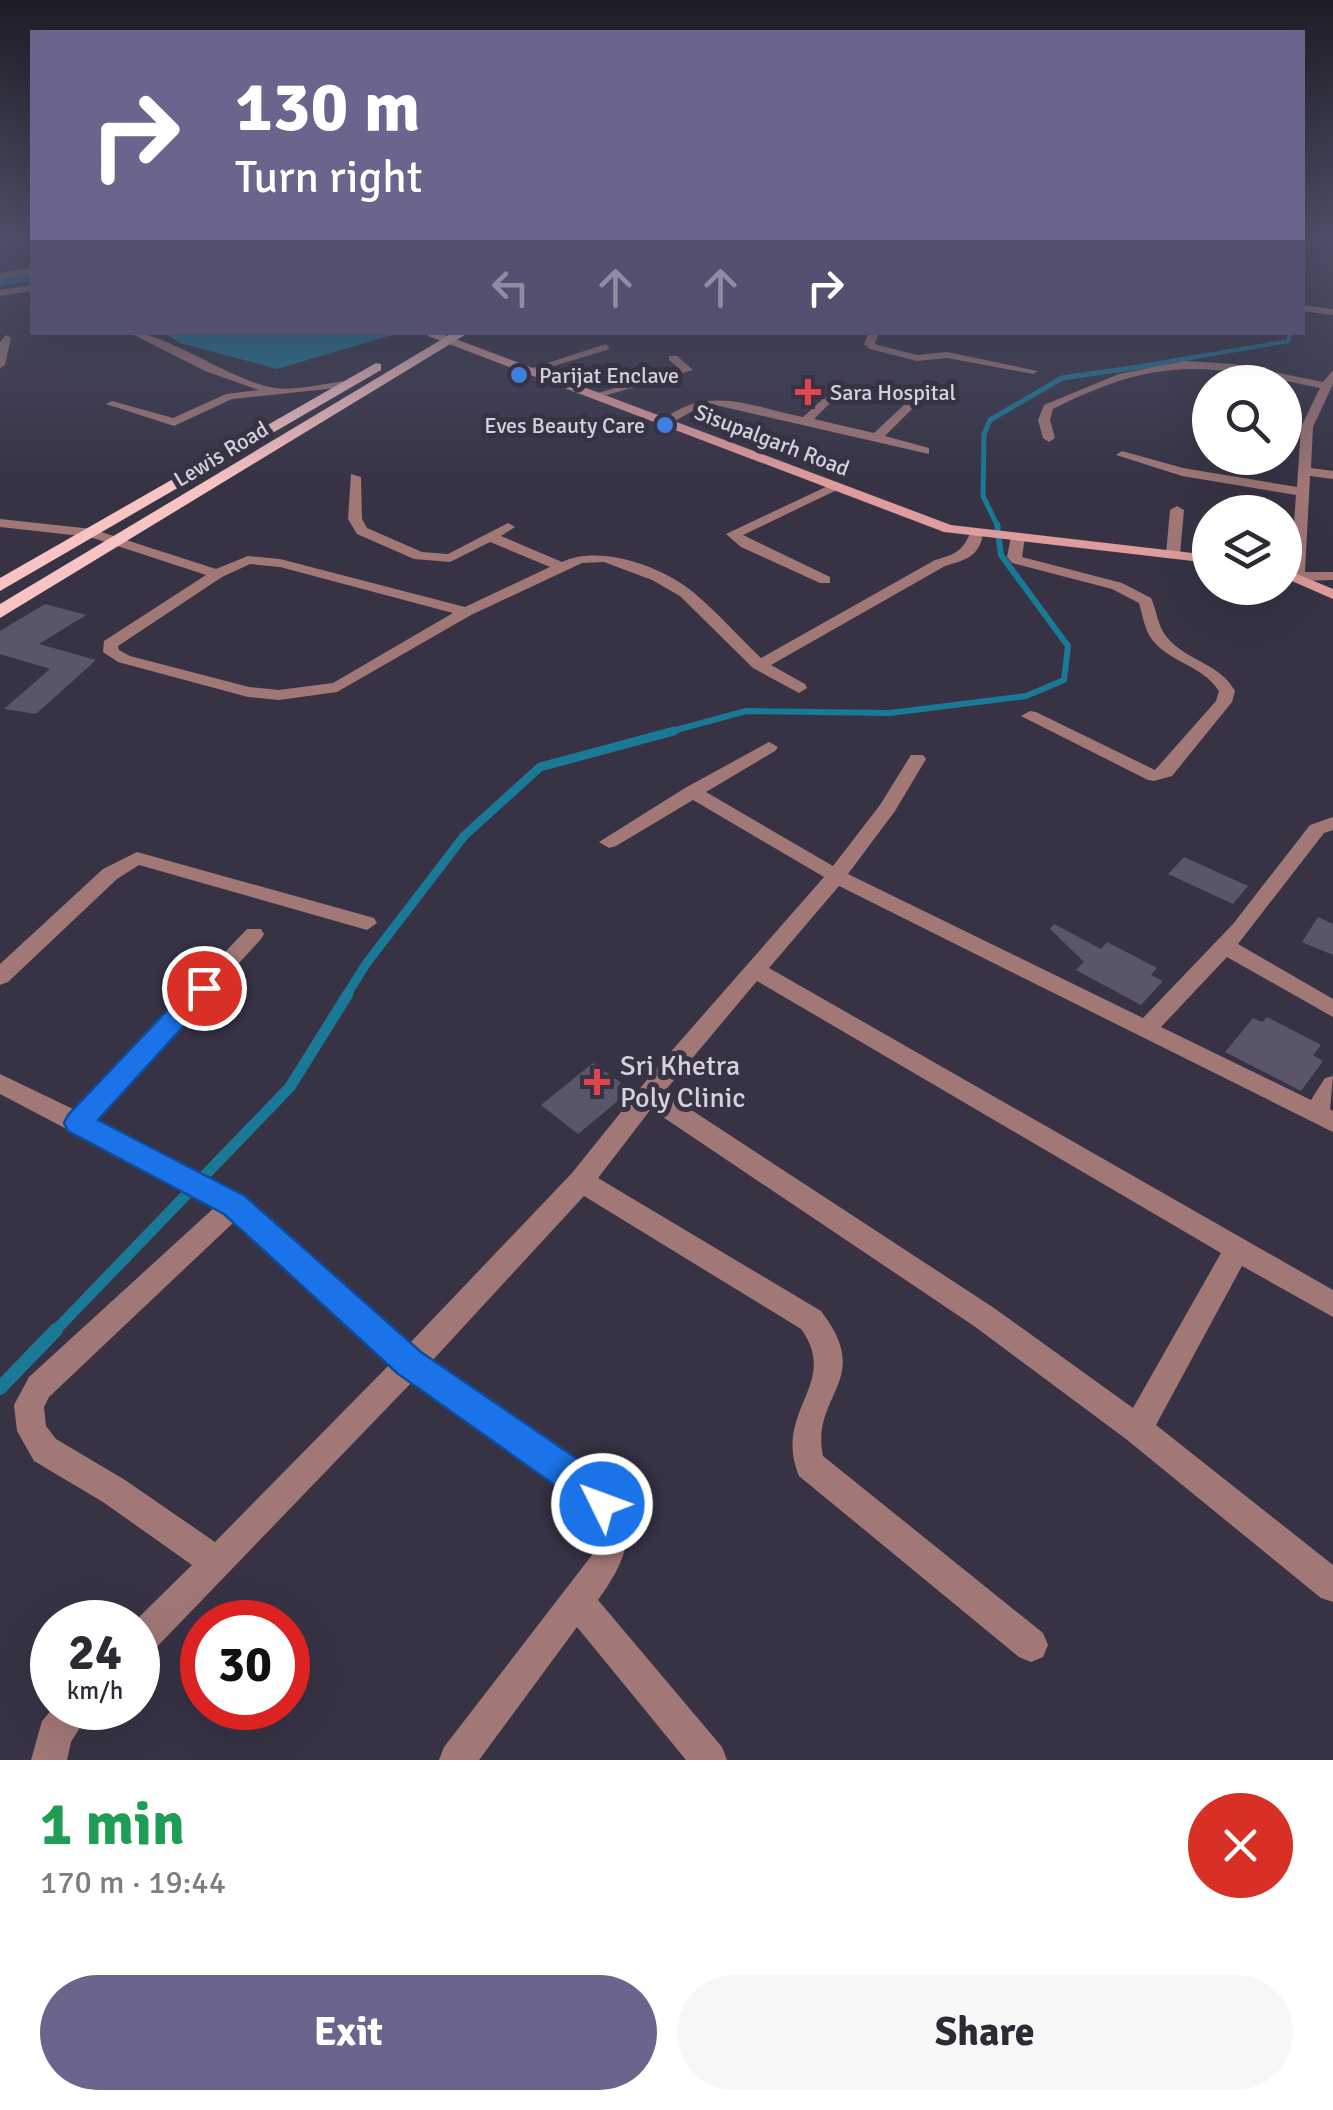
<!DOCTYPE html>
<html lang="en">
<head>
<meta charset="utf-8">
<style>
  body { margin:0; font-family:Signika,sans-serif; background:#f7f7f7; color:#2b2b33; height:100vh; display:flex; flex-direction:column; font-size:38px; white-space:nowrap }
  * { box-sizing:border-box; margin:0 }
  p { font-size:32px; color:#7c7c81 }
  .icon { flex:none; width:55px; height:55px; fill:none; stroke:currentColor; stroke-width:2; stroke-linecap:round; stroke-linejoin:round }
  .map { position:relative; height:1760px; overflow:hidden }
  .side { display:flex; flex-direction:column; background:#fff; flex:1 }
  .side>* { flex:none }
  .hud { position:absolute; left:30px; top:30px; width:1275px; height:305px; border-radius:0px; box-shadow:0 10px 40px #0002; background:#69658c; color:#fff; overflow:hidden }
  .fabs { position:absolute; left:1192px; top:365px; display:grid; gap:20px }
  .fabs a { display:grid; place-items:center; width:110px; height:110px; border-radius:50%; background:#fff; box-shadow:0 10px 40px #0002; font-size:50px }
  .speed { position:absolute; left:30px; top:1600px; display:flex; gap:20px; font-size:50px; font-weight:700; text-align:center }
  .speed>* { display:grid; place-content:center; width:130px; height:130px; border-radius:50%; background:#fff; box-shadow:0 10px 40px #0002; line-height:1 }
  .speed small { font-size:25px; font-weight:400 }
  .speed .limit { border:15px solid #d22; background:#fff; color:#111 }
  .pin { position:absolute; display:grid; place-items:center; width:85px; height:85px; color:#fff; margin:-42px; border:5px solid #fff; border-radius:50%; box-shadow:0 2px 10px #0007 }
  .me { position:absolute; width:110px; margin:-55px; rotate:312deg; stroke-linejoin:round; filter:drop-shadow(0 0 8px #0008) }
  .turn { display:flex; align-items:center; gap:35px; height:210px; padding:0 40px; font-size:45px }
  .turn .icon { width:130px; height:130px; stroke-width:2.5 }
  .turn b { display:block; font-size:70px; line-height:85px }
  .lanes { display:flex; align-items:center; height:95px; padding:0 40px; background:#0003; justify-content:center; gap:50px; direction:ltr }
  .lanes .off { opacity:.35 }
  .round { display:grid; place-items:center; flex:none; width:105px; height:105px; border-radius:52px; background:#f7f7f7 }
  .headline { display:flex; align-items:center; justify-content:space-between; height:170px; padding:0 40px }
  h1 { font-size:60px; font-weight:700; line-height:75px; color:#1e9e55 }
  .cta { display:flex; gap:20px; margin-top:auto; padding:20px 40px }
  .cta a { flex:1; height:115px; border-radius:60px; background:#69658c; color:#fff; font-size:40px; font-weight:700; line-height:115px; text-align:center }
  .cta a+a { background:#f7f7f7; color:#2b2b33 }
  .map>svg:first-child { display:block }
</style>
</head>
<body>
<div class="map">
<svg width="1333" height="1760" viewBox="0 0 1333 1760">
  <rect width="100%" height="100%" fill="#373345"/>
  <path fill="#197997" d="M164 333 396 332 399 333 277 369 180 343Z"/>
  <g fill="none" stroke-linecap="round" stroke-linejoin="round">
    <path stroke="#197997" stroke-width="4" d="M1148 365 1289 341V332"/>
    <path stroke="#197997" stroke-width="5" d="M998 527 983 496 984 434 990 420 1062 378 1166 363"/>
    <path stroke="#197997" stroke-width="6" d="M665 733 746 711 890 713 1026 696 1064 680 1068 646 1001 555 997 524"/>
    <path stroke="#197997" stroke-width="9" d="M346 996 366 964 464 836 540 767 674 731"/>
    <path stroke="#197997" stroke-width="11" d="M54 1332 290 1087 348 994"/>
    <path stroke="#197997" stroke-width="14" d="M0 1388 56 1330"/>
    <path fill="#197997" fill-rule="evenodd" d="M32 273V281L0 286V278Z"/>
  </g>
  <path fill="#5b5569" d="M45 604 86 615 39 644 96 660 36 714 4 709 50 669 0 654V631Z
    M1184 857 1248 886 1233 904 1168 874Z
    M1318 917 1333 924V955L1302 942Z
    M1054 924 1101 949 1107 942 1157 968 1151 975 1163 981 1141 1005 1076 970 1084 962 1050 929Z
    M1267 1017 1321 1045 1313 1055 1323 1061 1301 1091 1225 1052 1253 1018 1262 1022Z
    M593 1063 631 1090 578 1134 541 1105Z"/>
  <g fill="none" stroke-linecap="round" stroke-linejoin="round">
    <path fill="#a27877" fill-rule="evenodd" d="M32 268V274L0 279V273Z
      M32 285V291L0 296V290Z
      M1302 305 1333 309V315L1302 311Z
      M128 332C167 332 230 381 275 388 296 391 325 383 346 381L351 384 346 387 232 399 174 426 106 404 112 401 173 418 226 394 259 390 205 371Z
      M869 332H879L875 343 878 345 917 355 947 352 1038 371 1033 374 947 358 917 361 870 349 864 344Z
      M6 335 11 338 5 365 0 368V342Z
      M606 344 610 349 531 373 526 370Z
      M669 356H677L693 370 597 398 591 395 680 369 669 360Z
      M1184 361 1234 364 1323 382 1333 370V384L1313 427 1311 468 1333 471V479L1310 476 1305 572H1333V580L1297 581 1290 577 1296 495 1182 476 1116 455 1122 451 1183 468 1297 487 1301 427 1320 388C1208 364 1160 355 1053 409L1050 420 1055 438 1049 442 1043 438 1038 420 1044 405 1119 374Z
      M842 382 848 385 814 419 874 433 905 404H913V408L885 436 929 448V454L715 405 702 406 671 423 661 421C708 384 749 406 803 417Z
      M351 474 361 477 362 519 367 528 422 552 448 554 508 523 515 527 501 536 562 562C599 544 662 566 693 592 717 612 738 636 761 658L935 560C956 554 963 551 971 531L983 534C979 557 965 560 945 566L771 665 805 684 807 688 799 693 753 668 680 596 652 580 604 562 582 563 471 615 337 692 279 700 248 697 118 662 103 652 104 641 206 575 90 537 0 527V519L92 529 216 569 248 556 280 559 465 607 550 567 490 542 450 562 414 559 357 534 348 519ZM250 564 280 567 453 613 333 683 279 690 249 687 130 656 119 650 118 646 222 577Z
      M832 484 843 487 743 535 830 577V583H820L741 547 726 534Z
      M1177 506 1184 510 1180 554 1173 558 1166 554 1170 510Z
      M1018 533 1025 537 1022 557 1122 583 1151 598C1157 610 1157 625 1166 636 1185 661 1219 662 1235 691L1232 702 1172 776 1154 781 1148 780 1021 716 1030 711 1036 712 1155 770 1216 701 1219 691C1202 664 1165 662 1149 635 1144 625 1142 614 1139 603L1112 589 1012 563 1007 557 1011 537Z
      M769 742 778 747 775 751 706 792 833 866 880 805 911 755H923L926 759 895 811 848 874 1143 1018 1233 924 1310 825 1333 817V830L1324 833 1238 944 1333 999V1017L1227 957 1161 1027 1311 1100 1325 1078 1333 1076 1330 1109 1333 1111V1132L839 886 769 968 1333 1290V1317L1242 1266 1156 1425 1333 1565V1602L1321 1598 1126 1439 974 1326 651 1109 598 1178 821 1311C875 1381 810 1394 823 1456L1043 1633 1048 1645 1043 1657 1031 1662 1019 1657 799 1476C772 1410 841 1384 801 1329L584 1196 431 1362 594 1473C638 1520 635 1549 598 1600L722 1747 727 1760H686L577 1627 479 1760H439L444 1747 592 1555C601 1527 591 1515 572 1495L412 1382 150 1654 138 1659V1622H134L192 1565 103 1502 34 1461 17 1431 14 1405 29 1377 215 1207 0 1094V1074L75 1110 247 929H261L264 934 261 939 95 1121 244 1197 409 1344 572 1173 654 1071 824 877 693 800 616 846 609 848 599 842 685 788ZM757 981 1221 1253 1133 1408 994 1308 664 1092ZM235 1221 390 1364 215 1542 125 1480 56 1439 46 1426 44 1407 49 1397Z
      M137 852 374 918 377 923 367 930 139 865 117 879 8 982 0 985V964L103 869Z
      M53 1708H92L71 1742 67 1760H31L42 1721Z"/>
    <path fill="#df9c9c" fill-rule="evenodd" d="M428 332H437L951 525 1210 555V563L944 532 428 336Z
      M1285 569 1333 589V599L1285 578Z"/>
    <path fill="#f8c3c3" fill-rule="evenodd" d="M454 332H470L0 618V604Z
      M376 363 381 364V370L0 591V578Z"/>
  </g>
  <linearGradient id="sky" x2="0" y2="1"><stop stop-color="#1e1c26"/><stop offset="0.49" stop-color="#4d5068"/><stop offset="1" stop-color="#4d5068" stop-opacity="0"/></linearGradient>
  <rect width="1333" height="484" fill="url(#sky)"/>
  <path fill="#1a73e8" stroke="#114b97" stroke-width="2.5" d="M204 979 213 981 216 988 213 994 98 1120 245 1196 421 1352 595 1471 615 1492 620 1504 615 1517 602 1522 590 1517 570 1496 397 1373 224 1214 68 1131 64 1123 68 1115 195 981Z"/>
  <g fill="#3f7fe0" stroke="#373345" stroke-width="4">
    <circle cx="519" cy="375" r="10"/>
    <circle cx="665" cy="425" r="10"/>
  </g>
  <g fill="#e0444e" stroke="#373345" stroke-width="4">
    <path d="M803 377h10v10h10v10h-10v10h-10v-10h-10v-10h10z"/>
    <path d="M592 1067h10v10h10v10h-10v10h-10v-10h-10v-10h10z"/>
  </g>
  <g text-anchor="middle" dominant-baseline="central" stroke-width="10" stroke-linejoin="round" paint-order="stroke">
    <g font-size="22" fill="#d5d2de" stroke="#373345" text-anchor="start">
      <text x="539" y="375">Parijat Enclave</text>
      <text x="830" y="392">Sara Hospital</text>
      <text x="645" y="425" text-anchor="end">Eves Beauty Care</text>
    </g>
    <g font-size="22" fill="#d5d2de" stroke="#373345">
      <text transform="translate(772 440) rotate(21)">Sisupalgarh Road</text>
      <text transform="translate(221 454) rotate(-31)">Lewis Road</text>
    </g>
    <g font-size="28" fill="#d5d2de" stroke="#373345" text-anchor="start">
      <text x="620" y="1066">Sri Khetra<tspan x="620" dy="32">Poly Clinic</tspan></text>
    </g>
  </g>
</svg>
<div class="fabs">
<a><svg class="icon" aria-label="search" viewBox="0 0 24 24"><circle cx="10" cy="10" r="6"/><path d="M15 15l6 6"/></svg></a>
<a><svg class="icon" aria-label="layers" viewBox="0 0 24 24"><path d="M12 4l9 5-9 5-9-5zM3 14l9 5 9-5"/></svg></a>
</div>
<div class="speed"><div>24<small>km/h</small></div><div class="limit">30</div></div>
<div class="pin" style="left:204px;top:988px;background:#d93025"><svg class="icon" aria-label="arrive" viewBox="0 0 24 24"><path d="M6 21V4h12l-3 4 3 4H6"/></svg></div>
<svg class="me" style="left:602px;top:1504px" viewBox="-20 -20 40 40"><circle r="17" fill="#1a73e8" stroke="#fff" stroke-width="3"/><path d="M0-11L8 9 0 5-8 9z" fill="#fff"/></svg>
<div class="hud">
<div class="turn"><svg class="icon" aria-label="right" viewBox="0 0 24 24"><path d="M7 20v-9h11M14 6l5 5-5 5"/></svg><div><b>130 m</b>Turn right</div></div>
<div class="lanes"><svg class="icon off" aria-label="left" viewBox="0 0 24 24"><path d="M17 20v-9H6M10 6l-5 5 5 5"/></svg><svg class="icon off" aria-label="ahead" viewBox="0 0 24 24"><path d="M12 20V5M6 11l6-6 6 6"/></svg><svg class="icon off" aria-label="ahead" viewBox="0 0 24 24"><path d="M12 20V5M6 11l6-6 6 6"/></svg><svg class="icon" aria-label="right" viewBox="0 0 24 24"><path d="M7 20v-9h11M14 6l5 5-5 5"/></svg></div>
</div>
</div>
<section class="side">
<div class="headline"><div><h1>1 min</h1><p>170 m · 19:44</p></div><a class="round" style="background:#d93025;color:#fff"><svg class="icon" aria-label="close" viewBox="0 0 24 24"><path d="M6 6l12 12M18 6L6 18"/></svg></a></div>
<div class="cta"><a>Exit</a><a>Share</a></div>
</section>
</body>
</html>
